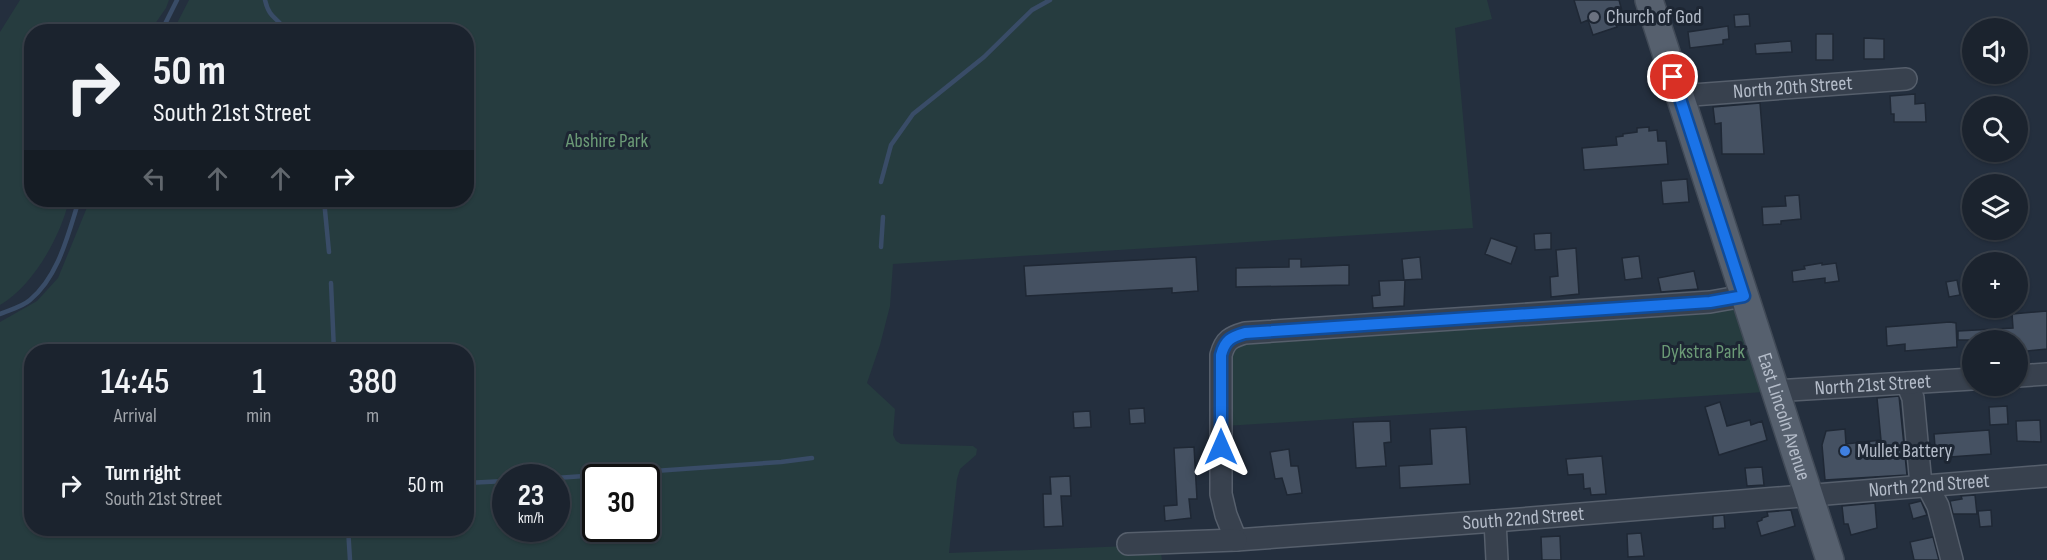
<!DOCTYPE html>
<html lang="en">
<head>
<meta charset="utf-8">
<style>
  body { margin:0; font-family:"Sofia Sans Condensed",sans-serif; background:#242b36; color:#f1f3f6; height:100vh; display:flex; flex-direction:column; font-size:22px; white-space:nowrap }
  * { box-sizing:border-box; margin:0 }
  p { font-size:20px; color:#a0a4aa }
  .icon { flex:none; width:33px; height:33px; fill:none; stroke:currentColor; stroke-width:2; stroke-linecap:round; stroke-linejoin:round }
  .map { position:relative; flex:1; overflow:hidden }
  .drawer { position:absolute; left:24px; top:344px; width:450px; height:192px; display:flex; flex-direction:column; background:#1b232e; border-radius:24px; box-shadow:0 2px 4px #0004,0 0 0 2px #39404a }
  .drawer>* { flex:none }
  .guide { position:absolute; left:24px; top:24px; width:450px; height:183px; border-radius:24px; box-shadow:0 2px 4px #0004,0 0 0 2px #39404a; background:#1b232e; color:#f1f3f6; overflow:hidden }
  .fabs { position:absolute; left:1962px; top:18px; display:grid; gap:12px }
  .fabs a { display:grid; place-items:center; width:66px; height:66px; border-radius:50%; background:#1b232e; box-shadow:0 2px 4px #0004,0 0 0 2px #39404a; font-size:30px }
  .speed { position:absolute; left:492px; top:464px; display:flex; gap:12px; font-size:30px; font-weight:700; text-align:center }
  .speed>* { display:grid; place-content:center; width:78px; height:78px; border-radius:50%; background:#1b232e; box-shadow:0 2px 4px #0004,0 0 0 2px #39404a; line-height:1 }
  .speed small { font-size:15px; font-weight:400 }
  .speed .limit { border:3px solid #111; border-radius:9px; background:#fff; color:#111 }
  .pin { position:absolute; display:grid; place-items:center; width:51px; height:51px; color:#fff; margin:-26px; border:3px solid #fff; border-radius:50%; box-shadow:0 2px 6px #0007 }
  .me { position:absolute; width:66px; margin:-33px; rotate:0deg; stroke-linejoin:round; filter:drop-shadow(0 0 4px #0008) }
  .turn { display:flex; align-items:center; gap:21px; height:126px; padding:0 30px; font-size:27px }
  .turn .icon { width:78px; height:78px; stroke-width:2.5 }
  .turn b { display:block; font-size:42px; line-height:51px }
  .lanes { display:flex; align-items:center; height:57px; padding:0 30px; background:#0003; justify-content:center; gap:30px; direction:ltr }
  .lanes .off { opacity:.35 }
  .eta { display:flex; justify-content:space-evenly; align-items:center; height:102px; text-align:center }
  .eta b { font-size:36px; font-weight:600; line-height:42px }
  ul { padding:0; list-style:none }
  li { display:flex; align-items:center; gap:18px; height:78px; padding:0 30px }
  li div { flex:1 }
  li b { display:block; font-size:22px }
  li em { font-style:normal }
  .map>svg:first-child { display:block }
</style>
</head>
<body>
<div class="map">
<svg width="2047" height="560" viewBox="0 0 2047 560">
  <rect width="100%" height="100%" fill="#242f3e"/>
  <path fill="#263c3f" fill-rule="evenodd" d="M20 0H169L166 8 150 31 32 32V200H69C61 236 33 286 0 305V32Z
    M189 0H1487L1492 19 1455 28 1473 228 893 264 890 306 880 345 867 383 895 409 893 435 896 441 901 444 973 446 977 449 976 455 960 469 957 479 949 553 1129 546 1160 547 1162 560H0V322L37 301 58 278 90 200H466V32L173 31ZM32 351H466V528H32ZM506 477H556V528H506ZM596 477H646V528H596Z
    M1736 307 1765 392 1225 426 1230 344Z"/>
  <g fill="none" stroke-linecap="round" stroke-linejoin="round">
    <path stroke="#394c67" stroke-width="4.5" d="M265 0C270 21 278 16 286 32
      M161 32 177 0
      M881 182 891 145 913 114 984 57 1032 10 1050 0
      M324 200 329 252
      M881 247 883 217
      M331 283 334 351
      M0 314C9 310 22 307 30 300 59 276 68 234 79 200
      M556 478 781 462 812 458
      M466 483 506 481
      M348 528 350 560"/>
  </g>
  <path fill="#455162" stroke="#1f2835" stroke-width="1.5" d="M1574 0H1619L1622 11 1613 14 1617 27 1593 35 1588 20 1581 23Z
    M1749 14 1750 26 1735 27 1734 15Z
    M1728 26 1729 39 1723 40V44L1690 48 1688 32Z
    M1816 34H1833V60H1816Z
    M1864 38 1884 39V59H1864Z
    M1791 41 1792 52 1756 54 1755 44Z
    M1915 94V104L1925 103 1926 122H1894V114H1891L1890 96Z
    M1760 103 1764 154H1722L1721 123 1715 124 1713 107Z
    M1649 127V131L1657 130 1658 141H1666L1668 164 1584 170 1582 148 1617 145 1616 137 1623 136V134L1637 132V128Z
    M1687 179 1689 202 1663 204 1661 181Z
    M1799 195 1801 219 1781 221V224L1763 225 1762 207 1786 206 1785 196Z
    M1551 233V249L1535 250 1534 234Z
    M1491 238 1517 247 1511 264 1485 254Z
    M1576 248 1579 294 1551 297 1550 277 1558 276 1556 250Z
    M1639 256 1642 278 1625 280 1622 258Z
    M1196 257 1198 291 1172 293V288L1026 296 1024 266Z
    M1420 257 1422 279 1405 280 1404 306 1373 308 1372 296 1380 295 1379 281 1404 280 1402 259Z
    M1289 259H1301V267L1349 265V285L1236 287V268L1289 267Z
    M1822 263V265L1836 263 1839 281 1825 283V278L1793 282 1792 271 1805 269 1804 266Z
    M1694 271 1698 289 1661 292 1658 278Z
    M1957 280 1960 295 1949 297 1946 282Z
    M2047 311V349L2018 352V340H1958V331L2013 328 2012 314Z
    M1950 322 1956 323 1957 347 1905 351V344L1887 346 1886 327Z
    M1899 396 1907 475 1825 480 1822 445 1826 431 1845 429 1846 444 1881 440 1877 398Z
    M1720 402 1727 426 1750 420 1751 425 1762 421 1767 440 1719 455 1705 407Z
    M2007 406 2008 424 1990 425 1989 407Z
    M1144 408 1145 423 1130 424 1129 409Z
    M1090 411 1091 427 1074 428 1073 412Z
    M2040 420 2041 442 2017 441 2016 421Z
    M1390 421 1391 442 1384 443 1386 466 1356 468 1353 422Z
    M1466 427 1470 484 1400 488 1399 466 1432 464 1430 429Z
    M1989 430 1991 454 1936 458 1934 434Z
    M1194 447 1197 499H1189L1191 518 1165 521 1164 506 1177 505 1174 448Z
    M1289 449 1291 466H1298L1302 493 1287 495 1282 478 1275 479 1270 452Z
    M1602 456 1606 494 1591 495 1590 488 1584 489 1583 474 1568 475 1566 459Z
    M1762 467 1764 485 1747 486 1745 468Z
    M1070 476 1071 496H1061L1063 526 1044 527 1043 494H1051L1050 477Z
    M1975 495 1977 514H1953L1950 501 1962 499 1961 496Z
    M1921 501 1927 515 1913 519 1909 504Z
    M1875 503 1877 528 1851 535 1848 524H1844L1842 506Z
    M1791 510 1795 526 1761 536 1757 522 1762 520V518L1768 516 1767 512Z
    M1991 510 1992 526 1980 527 1978 511Z
    M1724 515 1725 528 1713 529V516Z
    M1641 533 1644 556 1628 557 1627 534Z
    M1560 536 1561 560H1542L1541 537Z
    M1933 537 1939 560H1914L1910 542Z"/>
  <g fill="none" stroke-linecap="round" stroke-linejoin="round">
    <g stroke="#565f6c" stroke-width="24">
      <g id="minor">
        <path id="s1" d="M1679 96 1906 79"/>
        <path id="s2" d="M1744 296 1710 302 1245 333C1231 337 1225 340 1221 355V494L1226 515 1236 540 1495 521 2047 476"/>
        <path d="M2018 376 2047 374"/>
        <path d="M1907 383 1913 398 1921 485"/>
        <path id="s3" d="M1774 391 1972 379"/>
        <path d="M1927 485 1938 506 1952 560"/>
        <path d="M1495 521 1497 560"/>
        <path d="M1128 544 1236 540"/>
      </g>
    </g>
    <g stroke="#414a57" stroke-width="30">
      <g id="major">
        <path id="s4" d="M1649 0 1830 560"/>
      </g>
    </g>
    <use href="#minor" stroke="#38414e" stroke-width="21"/>
    <use href="#major" stroke="#56606e" stroke-width="27"/>
  </g>
  <g fill="none" stroke-linecap="round" stroke-linejoin="round">
    <g stroke="#114b97" stroke-width="15">
      <path id="route" d="M1221 447V355C1225 340 1231 337 1245 333L1710 302 1744 296 1673 77"/>
    </g>
    <use href="#route" stroke="#1a73e8" stroke-width="10"/>
  </g>
  <circle fill="#6b7280" stroke="#1d2633" stroke-width="2" cx="1594" cy="17" r="6"/>
  <circle fill="#3f7fe0" stroke="#1d2633" stroke-width="2" cx="1845" cy="451" r="6"/>
  <g text-anchor="middle" dominant-baseline="central" stroke-width="6" stroke-linejoin="round" paint-order="stroke">
    <g font-size="20" fill="#b4bcc9" stroke="#1d2633" text-anchor="start">
      <text x="1606" y="17">Church of God</text>
      <text x="1857" y="451">Mullet Battery</text>
    </g>
    <g font-size="20" fill="#b4bcc9" stroke="#1d2633">
      <text stroke="none"><textPath href="#s1" startOffset="114">North 20th Street</textPath></text>
      <text stroke="none"><textPath href="#s3" startOffset="99">North 21st Street</textPath></text>
      <text stroke="none"><textPath href="#s4" startOffset="438">East Lincoln Avenue</textPath></text>
      <text stroke="none"><textPath href="#s2" startOffset="1418">North 22nd Street</textPath></text>
      <text stroke="none"><textPath href="#s2" startOffset="1011">South 22nd Street</textPath></text>
    </g>
    <g font-size="20" fill="#6b9a76" stroke="#1d2633">
      <text x="607" y="141">Abshire Park</text>
      <text x="1703" y="352">Dykstra Park</text>
    </g>
  </g>
</svg>
<div class="fabs">
<a><svg class="icon" aria-label="sound" viewBox="0 0 24 24"><path d="M4 9h4l5-4v14l-5-4H4zM17 9q2 3 0 6"/></svg></a>
<a><svg class="icon" aria-label="search" viewBox="0 0 24 24"><circle cx="10" cy="10" r="6"/><path d="M15 15l6 6"/></svg></a>
<a><svg class="icon" aria-label="layers" viewBox="0 0 24 24"><path d="M12 4l9 5-9 5-9-5zM3 14l9 5 9-5"/></svg></a>
<a>+</a>
<a>−</a>
</div>
<div class="speed"><div>23<small>km/h</small></div><div class="limit">30</div></div>
<div class="pin" style="left:1673px;top:77px;background:#d93025"><svg class="icon" aria-label="arrive" viewBox="0 0 24 24"><path d="M6 21V4h12l-3 4 3 4H6"/></svg></div>
<svg class="me" style="left:1221px;top:447px" viewBox="-20 -20 40 40"><path d="M0-17L14 15 0 8-14 15z" fill="#1a73e8" stroke="#fff" stroke-width="4"/></svg>
<div class="guide">
<div class="turn"><svg class="icon" aria-label="right" viewBox="0 0 24 24"><path d="M7 20v-9h11M14 6l5 5-5 5"/></svg><div><b>50 m</b>South 21st Street</div></div>
<div class="lanes"><svg class="icon off" aria-label="left" viewBox="0 0 24 24"><path d="M17 20v-9H6M10 6l-5 5 5 5"/></svg><svg class="icon off" aria-label="ahead" viewBox="0 0 24 24"><path d="M12 20V5M6 11l6-6 6 6"/></svg><svg class="icon off" aria-label="ahead" viewBox="0 0 24 24"><path d="M12 20V5M6 11l6-6 6 6"/></svg><svg class="icon" aria-label="right" viewBox="0 0 24 24"><path d="M7 20v-9h11M14 6l5 5-5 5"/></svg></div>
</div>
<section class="drawer">
<div class="eta">
<div><b>14:45</b><p>Arrival</p></div>
<div><b>1</b><p>min</p></div>
<div><b>380</b><p>m</p></div>
</div>
<ul>
<li><svg class="icon" aria-label="right" viewBox="0 0 24 24"><path d="M7 20v-9h11M14 6l5 5-5 5"/></svg><div><b>Turn right</b><p>South 21st Street</p></div><em>50 m</em></li>
</ul>
</section>
</div>
</body>
</html>
